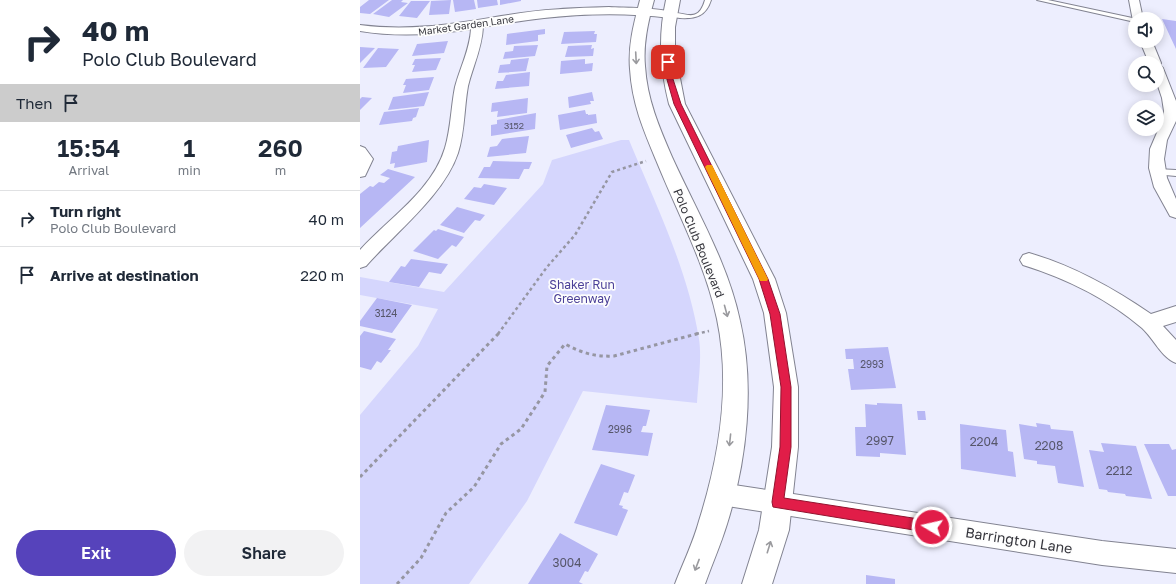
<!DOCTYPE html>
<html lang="en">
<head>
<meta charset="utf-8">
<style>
  body { margin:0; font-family:"Golos Text",sans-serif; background:#f2f2f3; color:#1f2937; height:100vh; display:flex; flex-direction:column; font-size:15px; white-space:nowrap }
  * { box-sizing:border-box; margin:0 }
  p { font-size:13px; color:#747a83 }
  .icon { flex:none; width:22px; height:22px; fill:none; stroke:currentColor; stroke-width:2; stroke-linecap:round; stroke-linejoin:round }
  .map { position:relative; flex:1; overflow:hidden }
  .panel { display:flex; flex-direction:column; background:#fff; width:360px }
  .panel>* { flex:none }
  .top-card { background:#fff; color:#1f2937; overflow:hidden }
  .fabs { position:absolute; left:768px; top:12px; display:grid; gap:8px }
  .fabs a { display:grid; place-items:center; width:36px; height:36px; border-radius:50%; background:#fff; box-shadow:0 2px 10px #0003; font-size:20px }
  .pin { position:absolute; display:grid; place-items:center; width:34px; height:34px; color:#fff; margin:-17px; border-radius:8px; box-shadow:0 2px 6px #0006 }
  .me { position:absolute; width:44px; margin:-22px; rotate:279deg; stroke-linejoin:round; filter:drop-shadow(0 0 3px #0008) }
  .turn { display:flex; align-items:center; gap:14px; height:84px; padding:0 16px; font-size:18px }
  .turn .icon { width:52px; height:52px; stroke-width:2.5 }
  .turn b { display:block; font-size:28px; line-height:34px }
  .then { display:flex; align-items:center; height:38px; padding:0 16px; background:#0003; gap:8px; font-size:15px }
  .eta { display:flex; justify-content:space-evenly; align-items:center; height:68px; text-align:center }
  .eta b { font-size:24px; font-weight:600; line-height:28px }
  .action { display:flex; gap:8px; margin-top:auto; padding:8px 16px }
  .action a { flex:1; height:46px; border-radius:24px; background:#5643bb; color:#fff; font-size:16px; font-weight:600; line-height:46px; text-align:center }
  .action a+a { background:#f2f2f3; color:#1f2937 }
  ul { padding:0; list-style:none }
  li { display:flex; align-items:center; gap:12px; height:56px; padding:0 16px; border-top:1px solid #e0e1e3 }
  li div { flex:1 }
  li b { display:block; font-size:15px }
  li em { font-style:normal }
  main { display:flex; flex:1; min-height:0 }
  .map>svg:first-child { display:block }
</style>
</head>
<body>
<main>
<section class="panel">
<div class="top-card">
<div class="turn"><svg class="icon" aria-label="right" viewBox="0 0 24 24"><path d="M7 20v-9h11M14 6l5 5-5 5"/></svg><div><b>40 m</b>Polo Club Boulevard</div></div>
<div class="then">Then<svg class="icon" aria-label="arrive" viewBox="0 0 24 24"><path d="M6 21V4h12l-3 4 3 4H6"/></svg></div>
</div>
<div class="eta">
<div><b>15:54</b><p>Arrival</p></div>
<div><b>1</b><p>min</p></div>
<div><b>260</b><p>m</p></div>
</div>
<ul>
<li><svg class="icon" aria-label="right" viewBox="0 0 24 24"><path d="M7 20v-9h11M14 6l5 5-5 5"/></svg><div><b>Turn right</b><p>Polo Club Boulevard</p></div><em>40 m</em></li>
<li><svg class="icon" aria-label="arrive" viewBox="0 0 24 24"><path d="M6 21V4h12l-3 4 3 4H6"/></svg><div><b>Arrive at destination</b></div><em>220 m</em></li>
</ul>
<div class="action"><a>Exit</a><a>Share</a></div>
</section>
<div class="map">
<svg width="816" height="584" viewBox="0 0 816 584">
  <rect width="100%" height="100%" fill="#edeefe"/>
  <path fill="#d5d6fd" d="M261 140H269C296 205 328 270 339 339 342 358 338 384 337 403L223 391 167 501 109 584H0V415L58 346 78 309 0 295V277L84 292 183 184 192 160Z"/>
  <path fill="#b7b7f4" d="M9 0H29L10 14 0 13V7Z
    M32 0H43L41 2 48 3 29 17 13 14Z
    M91 0 89 14 69 15 71 1Z
    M93 0H114L116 9 95 12Z
    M117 0H137L138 5 118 8Z
    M140 0H161V1L140 5Z
    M51 1H70L57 18 39 16Z
    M802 19 816 21V49Z
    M185 29V34L178 35V41L146 45 147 34Z
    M235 31 234 34H237L236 42 201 44 204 32Z
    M88 41 84 53 52 56 57 44Z
    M178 45 175 56 143 59 145 52 153 51 154 46Z
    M232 45 231 49 234 48 233 56 205 57 208 46Z
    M0 47 15 48 0 63Z
    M18 48 39 49 26 67 3 68Z
    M81 58 76 70 52 72 55 65H52L55 59Z
    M169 58 166 71 138 73 140 65 150 64 151 60Z
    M225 59V64L233 63 232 71 200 74 201 61Z
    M170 72 169 86 135 89 137 81H143L146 75Z
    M74 77 69 90 43 93 46 85H43L46 79Z
    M69 92 64 106 28 110 33 97Z
    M232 92 234 101H230L231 104 209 108 208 97Z
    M2 97 12 98 0 110V99Z
    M168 98 167 113 137 117 138 111 131 112 132 103Z
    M59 108 56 117 53 118 52 121 19 125 24 112Z
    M225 110 226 114H228V115L236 114 237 123 200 130 198 115Z
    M176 113 175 129 131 136V125L137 124V120Z
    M232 128 235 132 239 131 243 139 211 148 206 135Z
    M169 136 166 153 127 157 130 147 137 146 142 139Z
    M69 140 67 162 34 168 35 163 30 164 32 152 37 151 38 146Z
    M133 161 172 162 169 169H164L159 179 118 178 124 167H130Z
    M28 169 55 177 0 228V194L10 186 13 187 19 182 24 183 30 178 20 175Z
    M124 184 147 188 134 205 104 199 114 187 121 188Z
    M97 207 125 215 120 221 115 220 104 233 80 225Z
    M78 229 104 237 96 247 92 245 78 259 53 251 74 230 76 231Z
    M51 259 88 264 81 274 69 272 59 287 29 282 41 266 45 267Z
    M17 298 52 305 32 333 0 326V321Z
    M4 331 36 339 28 350H31L21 363 17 361 11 370 0 367V336Z
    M528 347 536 388 491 390 488 369H494L493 359H486L485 349Z
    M517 403 542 404 546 455 520 453V457L496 456 495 427H506L505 404 517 405Z
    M246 405 290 410 286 426H283L281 432 293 433 288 456 232 450Z
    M557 411H565L566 420H558Z
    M676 423 690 425 691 429 713 431 724 487 698 483 695 466 677 464V461L664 459 659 424 677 427Z
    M600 424 646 430 648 451 653 452 656 477 601 469Z
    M741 443 776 446 792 499 766 496 765 494 748 492 747 490 739 489 729 450 744 452Z
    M784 444H809L812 450 816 449V496H808Z
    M241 464 275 475 268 493 264 492 259 505 263 506 262 508 268 510 257 536 214 523Z
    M200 533 238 554 228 572 225 571 219 582 223 584H168Z
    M506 575 535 579V584H506Z"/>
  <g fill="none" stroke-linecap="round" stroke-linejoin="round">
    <g stroke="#828391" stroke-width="2">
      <path id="service" d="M345 0H351C346 16 336 19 320 18 315 17 311 17 307 15 321 7 337 28 345 0Z
        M677 0H688L777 19H775V22Z
        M797 169 816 170V176L794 174 793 172Z"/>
    </g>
    <g stroke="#828391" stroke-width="2">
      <path id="minor" d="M769 0H779L783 19H775V22L773 21Z
        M249 7C261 8 309 7 316 15L310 18C245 10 187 16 123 27 122 48 113 66 108 86 104 108 105 131 98 153 84 195 36 232 6 266L0 268V250C29 218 72 191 85 148 91 128 91 107 95 87 100 68 110 49 111 29 74 35 37 37 0 31V25C53 32 97 23 148 15 182 9 215 8 249 7Z
        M780 41H792L801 63 800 65 803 68 816 101V121L807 140 804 159 807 178 816 199V218L810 216 794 187 789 168 790 149 802 121 804 111 802 98 797 83V63H789Z
        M0 146 5 148 13 159 5 176 0 177Z
        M669 253C714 266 753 288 791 314L816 306V322L803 326 816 340V363C801 357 794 339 782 328 748 299 705 278 663 265L660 260 663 255Z
        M361 483 742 541 816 549V573L742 565 361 505 353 502 350 494 353 486Z"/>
    </g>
    <g stroke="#828391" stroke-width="2">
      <path id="tertiary" d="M280 0H294C288 22 283 44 285 66 287 99 299 127 312 157 336 210 368 263 380 321 395 386 387 460 367 524 361 544 352 564 345 584H315C323 563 333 543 339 521 359 458 371 385 357 319 345 263 317 212 296 160 283 129 272 103 270 69 268 45 274 23 280 0Z
        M306 0H320L315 27V52L325 104 415 279 426 313 438 387V447L429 530 412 584H382L399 530 412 447 414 387 404 313 393 279 309 104C300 68 298 36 306 0Z"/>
    </g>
    <path stroke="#9696a2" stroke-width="2.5" stroke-dasharray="3 3" stroke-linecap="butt" d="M138 334 187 267 215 235 252 172 286 161
      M336 334 349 331"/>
    <path stroke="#9696a2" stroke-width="3" stroke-dasharray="3.5 3.5" stroke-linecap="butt" d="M0 477 139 333
      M37 584 61 558 86 513 114 487 141 444 161 429 185 392 187 366 205 344C222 353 235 357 254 356L340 333"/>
    <use href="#service" fill="#fff" fill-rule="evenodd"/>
    <use href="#minor" fill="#fff" fill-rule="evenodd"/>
    <use href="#tertiary" fill="#fff" fill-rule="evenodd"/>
  </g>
  <defs><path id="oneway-shaft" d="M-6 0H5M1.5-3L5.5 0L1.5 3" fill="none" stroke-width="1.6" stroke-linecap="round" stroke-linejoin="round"/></defs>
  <g stroke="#9a9a9e">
    <use href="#oneway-shaft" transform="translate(276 58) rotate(87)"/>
    <use href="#oneway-shaft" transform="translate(366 311) rotate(75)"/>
    <use href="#oneway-shaft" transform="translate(370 440) rotate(96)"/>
    <use href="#oneway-shaft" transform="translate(409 547) rotate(-73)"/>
    <use href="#oneway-shaft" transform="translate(337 565) rotate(111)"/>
  </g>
  <path fill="#e11d48" stroke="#92132f" d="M308 60 311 62 312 76 321 104 408 279 420 314 431 387V447L424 498 572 521 576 522 578 527 576 531 572 533 413 507 412 502 420 447 421 387 410 314 399 279 314 104 306 76 305 62Z"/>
  <path fill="#f59e0b" d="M347 165H352L353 167 408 279 407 281H400L345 167Z"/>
  <g text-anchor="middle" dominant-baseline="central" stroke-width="3.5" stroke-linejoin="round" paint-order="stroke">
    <g font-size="9" fill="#56566a">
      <text x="154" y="125">3152</text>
    </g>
    <g font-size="10" fill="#35353c" stroke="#fdfdfd">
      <text transform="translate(106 25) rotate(-8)">Market Garden Lane</text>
    </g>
    <g font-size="10" fill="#56566a">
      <text x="26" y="313">3124</text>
      <text x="512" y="364">2993</text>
      <text x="260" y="429">2996</text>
    </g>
    <g font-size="12" fill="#35353c" stroke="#fdfdfd">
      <text transform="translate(339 243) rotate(68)">Polo Club Boulevard</text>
    </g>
    <g font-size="12" fill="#4b4098" stroke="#fdfdfd">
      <text x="222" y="284">Shaker Run<tspan x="222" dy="14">Greenway</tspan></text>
    </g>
    <g font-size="12" fill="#56566a">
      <text x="520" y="440">2997</text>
      <text x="624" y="441">2204</text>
      <text x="689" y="445">2208</text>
      <text x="759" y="470">2212</text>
      <text x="207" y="562">3004</text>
    </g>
    <g font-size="14" fill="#35353c" stroke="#fdfdfd">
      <text transform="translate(659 540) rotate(9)">Barrington Lane</text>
    </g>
  </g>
</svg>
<div class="fabs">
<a><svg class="icon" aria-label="sound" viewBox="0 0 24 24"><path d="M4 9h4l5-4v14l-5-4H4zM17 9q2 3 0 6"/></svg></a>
<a><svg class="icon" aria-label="search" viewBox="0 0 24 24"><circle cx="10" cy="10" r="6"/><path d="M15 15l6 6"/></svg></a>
<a><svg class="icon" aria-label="layers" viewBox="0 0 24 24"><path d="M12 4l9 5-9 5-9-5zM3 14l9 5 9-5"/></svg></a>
</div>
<div class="pin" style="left:308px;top:62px;background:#d93025"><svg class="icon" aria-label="arrive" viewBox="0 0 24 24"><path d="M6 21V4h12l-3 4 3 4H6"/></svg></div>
<svg class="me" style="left:572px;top:527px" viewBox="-20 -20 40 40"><circle r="17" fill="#e11d48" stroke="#fff" stroke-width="3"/><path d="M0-11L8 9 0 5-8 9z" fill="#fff"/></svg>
</div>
</main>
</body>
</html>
